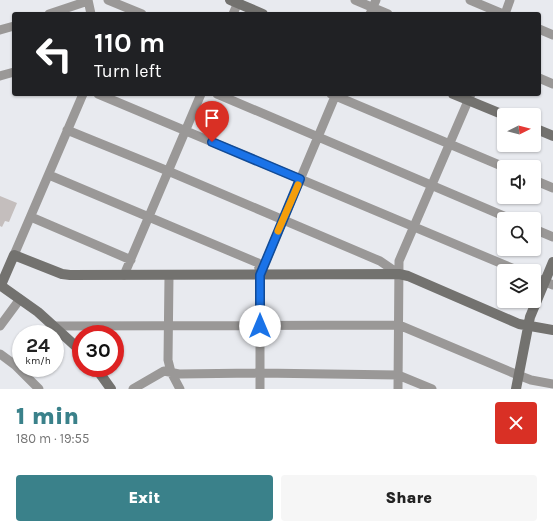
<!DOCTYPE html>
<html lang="en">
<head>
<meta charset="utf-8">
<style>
  body { margin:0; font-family:Karla,sans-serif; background:#f6f6f6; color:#222; height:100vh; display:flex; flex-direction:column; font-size:15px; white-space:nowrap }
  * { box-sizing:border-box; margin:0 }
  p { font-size:13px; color:#767676 }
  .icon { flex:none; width:22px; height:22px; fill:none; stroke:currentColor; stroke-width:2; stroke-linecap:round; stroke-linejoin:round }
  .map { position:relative; height:389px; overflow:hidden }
  .details { display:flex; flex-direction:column; background:#fff; flex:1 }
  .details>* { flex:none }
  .guide { position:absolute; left:12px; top:12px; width:529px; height:84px; border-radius:4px; box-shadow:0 1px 3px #0004; background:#202124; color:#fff; overflow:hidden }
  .needle { width:26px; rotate:84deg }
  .fabs { position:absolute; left:497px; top:108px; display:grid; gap:8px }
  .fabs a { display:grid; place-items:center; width:44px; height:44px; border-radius:4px; background:#fff; box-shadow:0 1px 3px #0004; font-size:20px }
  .speed { position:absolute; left:12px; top:325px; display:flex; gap:8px; font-size:20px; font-weight:700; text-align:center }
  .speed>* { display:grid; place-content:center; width:52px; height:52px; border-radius:50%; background:#fff; box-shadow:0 1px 3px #0004; line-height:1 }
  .speed small { font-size:10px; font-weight:400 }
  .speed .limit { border:6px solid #d22; background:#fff; color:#111 }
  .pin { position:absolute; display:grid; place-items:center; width:34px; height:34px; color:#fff; margin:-41px -17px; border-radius:50% 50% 50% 0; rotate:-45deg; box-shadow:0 0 4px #0007 }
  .pin .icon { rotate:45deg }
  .me { position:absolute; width:44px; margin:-22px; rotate:0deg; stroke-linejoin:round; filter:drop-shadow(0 0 3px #0008) }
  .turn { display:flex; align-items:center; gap:14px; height:84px; padding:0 16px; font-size:18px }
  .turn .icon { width:52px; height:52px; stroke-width:2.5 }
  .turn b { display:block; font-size:28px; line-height:34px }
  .round { display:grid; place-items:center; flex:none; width:42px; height:42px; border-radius:4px; background:#f6f6f6 }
  .headline { display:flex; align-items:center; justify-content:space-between; height:68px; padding:0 16px }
  h1 { font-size:24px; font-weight:800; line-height:30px; color:#3a818a }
  .button { display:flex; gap:8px; margin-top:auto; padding:8px 16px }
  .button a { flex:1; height:46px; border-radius:4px; background:#3a818a; color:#fff; font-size:16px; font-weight:800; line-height:46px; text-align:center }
  .button a+a { background:#f6f6f6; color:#222 }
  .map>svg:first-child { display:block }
</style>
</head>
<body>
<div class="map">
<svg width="553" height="389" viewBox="0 0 553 389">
  <rect width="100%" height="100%" fill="#e8eaef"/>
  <path fill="#c4bebd" d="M0 196 17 203 9 222 5 221 2 227 0 226Z"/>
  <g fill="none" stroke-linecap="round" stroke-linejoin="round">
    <path stroke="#9a9897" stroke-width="9" d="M88 0 91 14
      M108 0 142 14
      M355 0 388 14
      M470 0 503 14
      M49 14 88 1
      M233 14 239 0
      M370 14 376 0
      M505 14 510 0
      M539 29 553 35
      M0 30 14 26
      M0 76 14 72
      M539 78 553 84
      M98 94 519 271
      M217 94 511 219
      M331 94 504 167
      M67 130 168 171 380 261 399 274
      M49 175 258 263 260 275V389
      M534 180 553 188
      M31 217 131 260
      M534 229 553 237
      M14 255 83 94
      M124 275 201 94
      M260 275 336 94
      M169 276 168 360 171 372 180 389
      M534 277 553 285
      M0 326 20 299
      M55 326 399 325 518 375 531 380 553 384
      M0 354 15 365 39 389
      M133 389 164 371 179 374 260 373 398 375 432 389
      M398 389 399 261 471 94"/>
    <path stroke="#73726f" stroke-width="10" d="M230 0 263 14
      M453 94 504 115
      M534 128 553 136
      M0 285 38 312 81 351
      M1 285 14 255 62 274 70 275 399 274 408 276 519 324 553 330
      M96 368 111 389
      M516 389 530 317 553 262"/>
  </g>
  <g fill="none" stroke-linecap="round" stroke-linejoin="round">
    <g stroke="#114b97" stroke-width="10">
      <path id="route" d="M212 142 300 179 260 275V326"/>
    </g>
    <use href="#route" stroke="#1a73e8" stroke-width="7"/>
    <path stroke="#f59e0b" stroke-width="7" d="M278 231 298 185"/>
  </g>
</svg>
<div class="fabs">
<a><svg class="needle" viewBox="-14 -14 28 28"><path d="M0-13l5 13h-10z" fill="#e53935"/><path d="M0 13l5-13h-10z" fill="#767676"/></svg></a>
<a><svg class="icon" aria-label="sound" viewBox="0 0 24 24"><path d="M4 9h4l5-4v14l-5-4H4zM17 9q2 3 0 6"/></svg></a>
<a><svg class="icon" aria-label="search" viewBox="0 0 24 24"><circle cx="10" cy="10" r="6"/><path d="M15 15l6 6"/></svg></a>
<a><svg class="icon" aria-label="layers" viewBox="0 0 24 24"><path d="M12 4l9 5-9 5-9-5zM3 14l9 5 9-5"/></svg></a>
</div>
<div class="speed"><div>24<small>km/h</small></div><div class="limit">30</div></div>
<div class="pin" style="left:212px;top:142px;background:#d93025"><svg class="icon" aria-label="arrive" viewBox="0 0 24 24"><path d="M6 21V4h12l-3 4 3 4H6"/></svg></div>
<svg class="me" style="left:260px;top:326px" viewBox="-20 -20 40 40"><circle r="19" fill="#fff"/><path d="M0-13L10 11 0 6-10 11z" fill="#1a73e8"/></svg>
<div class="guide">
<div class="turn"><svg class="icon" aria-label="left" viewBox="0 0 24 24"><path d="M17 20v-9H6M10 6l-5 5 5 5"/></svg><div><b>110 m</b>Turn left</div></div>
</div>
</div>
<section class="details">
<div class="headline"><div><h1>1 min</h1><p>180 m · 19:55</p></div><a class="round" style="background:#d93025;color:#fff"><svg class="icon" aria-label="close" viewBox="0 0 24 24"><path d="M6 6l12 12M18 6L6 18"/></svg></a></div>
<div class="button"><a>Exit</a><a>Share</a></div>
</section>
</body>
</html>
